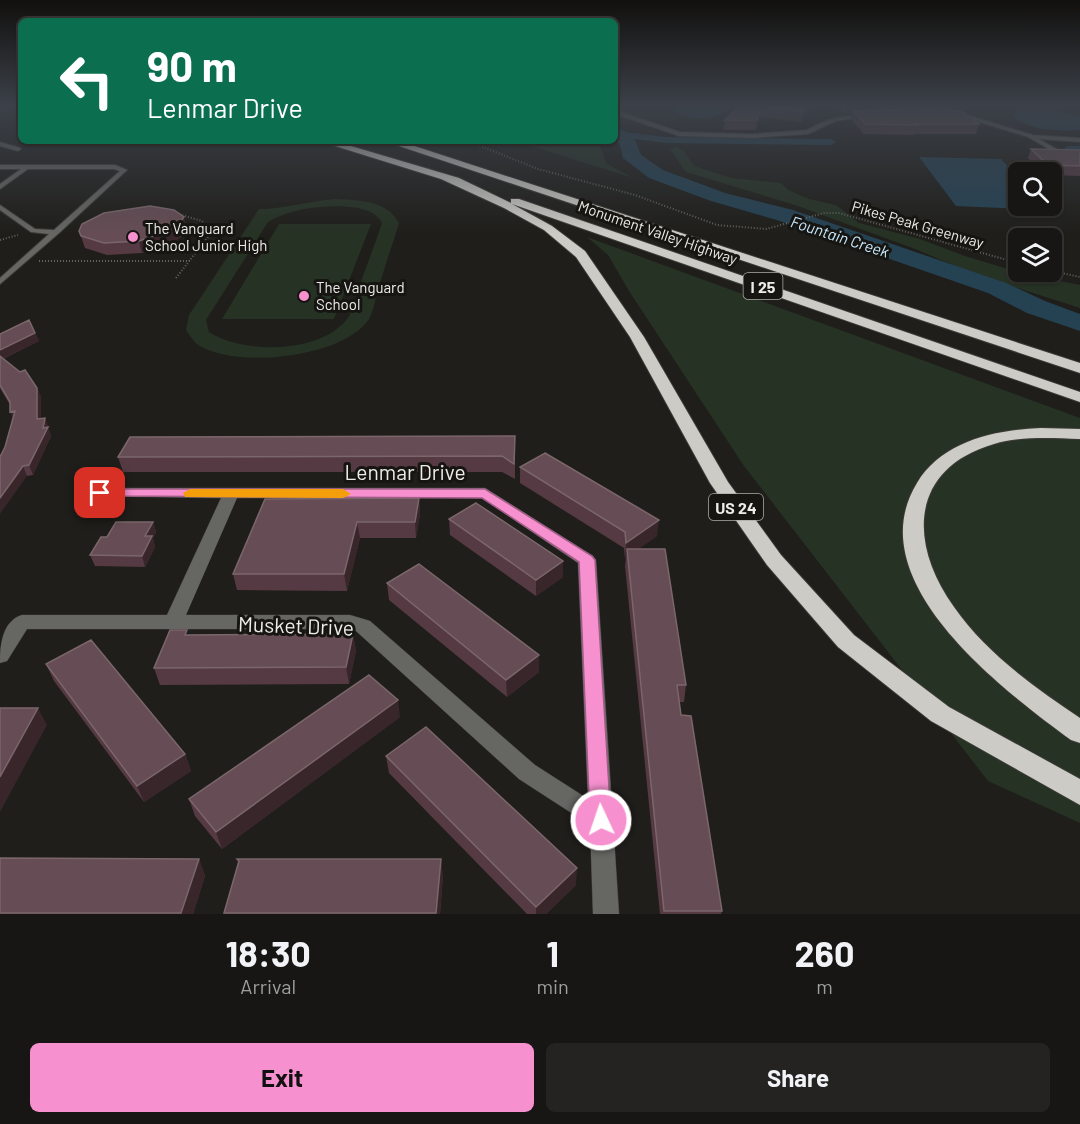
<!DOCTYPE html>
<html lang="en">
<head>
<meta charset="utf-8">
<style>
  body { margin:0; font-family:Barlow,sans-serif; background:#242322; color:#f1f3f6; height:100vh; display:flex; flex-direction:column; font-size:22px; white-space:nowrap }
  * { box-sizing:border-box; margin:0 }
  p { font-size:20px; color:#9e9fa0 }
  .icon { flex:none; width:33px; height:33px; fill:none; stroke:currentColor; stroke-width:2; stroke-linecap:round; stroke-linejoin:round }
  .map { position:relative; height:914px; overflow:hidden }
  .details { display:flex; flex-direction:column; background:#171614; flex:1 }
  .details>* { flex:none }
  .top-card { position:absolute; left:18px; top:18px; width:600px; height:126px; border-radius:9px; box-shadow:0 2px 4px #0004,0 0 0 2px #363534; background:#0b6e4f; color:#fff; overflow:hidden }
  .fabs { position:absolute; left:1008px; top:162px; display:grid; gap:12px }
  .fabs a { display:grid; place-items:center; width:54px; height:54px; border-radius:9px; background:#171614; box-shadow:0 2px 4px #0004,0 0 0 2px #363534; font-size:30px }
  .pin { position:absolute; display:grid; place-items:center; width:51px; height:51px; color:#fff; margin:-26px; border-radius:12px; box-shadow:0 3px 9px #0006 }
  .me { position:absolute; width:66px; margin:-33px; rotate:357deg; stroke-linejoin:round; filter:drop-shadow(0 0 4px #0008) }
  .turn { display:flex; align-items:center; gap:21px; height:126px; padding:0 30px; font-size:27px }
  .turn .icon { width:78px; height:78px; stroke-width:2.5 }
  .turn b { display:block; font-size:42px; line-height:51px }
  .eta { display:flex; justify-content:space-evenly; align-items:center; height:102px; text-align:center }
  .eta b { font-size:36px; font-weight:700; line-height:42px }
  .cta { display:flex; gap:12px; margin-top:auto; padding:12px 30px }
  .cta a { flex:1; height:69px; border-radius:9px; background:#f690cf; color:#111; font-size:24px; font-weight:700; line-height:69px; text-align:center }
  .cta a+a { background:#242322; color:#f1f3f6 }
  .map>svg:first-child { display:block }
</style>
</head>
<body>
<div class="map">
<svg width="1080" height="914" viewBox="0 0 1080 914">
  <rect width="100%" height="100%" fill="#1f1e1a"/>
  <path fill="#263224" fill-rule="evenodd" d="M515 141H598L606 163 633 178Z
    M676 147 684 151 694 166 732 178 781 183 788 190 809 199 836 205 859 223 920 239 965 256 1025 274 1080 285V308L977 275 915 249 795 205 686 172 670 149Z
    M335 199C358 200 387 200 399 223 392 246 384 269 377 293 375 301 373 312 369 319 344 358 233 370 197 344 193 341 189 334 186 330L189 315 259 209C284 209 309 201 335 199ZM338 206C353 207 375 208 382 223 374 247 365 270 357 293 354 301 352 313 347 319 320 354 243 354 209 332L206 320 268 222C290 209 313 207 338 206Z
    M279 224H371L334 319H222Z
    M587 237 1080 418V823L988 781 744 466 629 291 608 255Z"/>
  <path fill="#254253" d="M677 106H716L724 111C714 122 685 119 673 111Z
    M1027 110H1051L1080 116V130C1060 131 1029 131 1013 117L1019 111Z
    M919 157 1001 159 1018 177V206H1046L1050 210 956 206Z"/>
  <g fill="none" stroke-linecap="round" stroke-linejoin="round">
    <path fill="#254253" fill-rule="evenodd" d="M623 132 666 137 831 139 836 142 831 145 666 143 619 137 618 135Z
      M1069 146H1080V152L1065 151V147Z"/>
    <path fill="#254253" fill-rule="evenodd" d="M615 127 629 133 636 142 641 155 663 170 725 193 793 210 1006 283 1045 301 1080 314V331L1027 313 988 293 777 220 711 201 649 178 623 158 620 145 615 139Z"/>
    <g stroke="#3c3b37" stroke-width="2">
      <path id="service" d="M615 110 680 132 753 134 807 130 820 123 835 118 857 115 868 116 836 121 808 134 753 138 679 136 615 114Z
        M957 115 971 116 1033 135 1080 138V142L1039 139 1060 151 1080 152V156L1057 154 1028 137 969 119 955 118Z
        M0 142 20 148 21 149 18 151 0 146Z
        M0 165H115L127 170 59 233 0 284V278L49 234 31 232 0 210V205L35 229 54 230 120 171 114 169H28L0 189V184L21 169H0Z"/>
    </g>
    <g stroke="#3c3b37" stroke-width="1">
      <path id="minor" d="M101 488H485L593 556 596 560 619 914H593L590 825 519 779 356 631 350 629H27L7 661 0 663C0 646 2 621 22 615H167L221 498 95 496 93 493 95 490ZM237 498H482L578 563 588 799 535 765 370 621 350 615H186Z"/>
    </g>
    <g stroke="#3c3b37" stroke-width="2">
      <path id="motorway" d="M319 141H334L459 178 511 203V199H519L1080 392V402L512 204 552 226 585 251 644 337 728 482 781 555 854 635 949 707 1080 779V805L931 721 838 647 767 565 710 483 630 337 576 257 544 230 504 208 441 179Z
        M384 141H399L1080 363V373Z
        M1041 428 1080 429V439C1052 438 1021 436 994 444 908 469 909 545 954 607 986 653 1034 687 1080 718V743L1071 740C1003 690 857 581 917 483 942 441 995 430 1041 428Z"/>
    </g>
    <path stroke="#646360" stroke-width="2" stroke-dasharray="1 2" stroke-linecap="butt" d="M468 141 538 169 635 195 717 225 766 229 824 213H839L1018 263
      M0 240 18 235
      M39 261H190
      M1052 271 1080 277
      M176 278 212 232 202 221 178 214"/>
    <use href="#service" fill="#666663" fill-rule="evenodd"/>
    <use href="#minor" fill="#666663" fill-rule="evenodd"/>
    <use href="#motorway" fill="#cdcbc5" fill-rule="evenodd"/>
  </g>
  <path fill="#553943" d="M741 106H814L801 122 760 117 756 130H723L725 120Z
    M838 106H930L929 109H938L934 106H950L949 110 979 124 976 134H914V135L864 134 852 120 853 113H845Z
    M1031 149 1080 150V176L1052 175V172H1043L1028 158Z
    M186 228 181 237 172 243 142 253 107 255 85 248 79 231Z
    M35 333 39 341 3 359 37 388 41 397V419L45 418 51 436 33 475 27 476 5 447 13 419 10 405 0 388V334Z
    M515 436V479L502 472H123L118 457Z
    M520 467 657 536 638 549 686 685 684 702H679L681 715 722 911 721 914H660L625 566 626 558 625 559 624 548 520 483Z
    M419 498 420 514 416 538H360L347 591 237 590 233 574 265 499Z
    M449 519 563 561V577L536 596 450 535Z
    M153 522 156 532 153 539 155 547 145 567 95 566 90 555 107 537Z
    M387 583 539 672 507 697 389 600Z
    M353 634 356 651 349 684 160 685 154 668 188 635Z
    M46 664 185 754 191 771 144 802 54 681Z
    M400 717 222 849 195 816 189 799Z
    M386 756 576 885 546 914H527L389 773Z
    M0 858 199 859 205 876 193 914H0Z
    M237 859 443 875 440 914H224L238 863Z"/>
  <path fill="#39262b" d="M808 106H814L801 122 803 112Z
    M846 106H879L878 111H853V113H845Z
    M924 106H930L928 111 923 112Z
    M2 107 4 114 0 116V108Z
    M761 107 760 117 756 130 757 120Z
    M184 217 186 228 181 237 172 243 142 253 139 241Z
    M35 333 39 341 0 360V350Z
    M37 388 41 397V429L37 419Z
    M15 411 14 422 10 412Z
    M45 418 51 436 33 475 29 465 43 428Z
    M23 466 27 476 0 514V498Z
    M419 498 420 514 416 538 415 522Z
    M659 520 657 536 627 557V549L626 558 625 559 626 543Z
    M153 522 156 532 153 539 155 547 145 567 142 556 145 536Z
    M357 522 360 538 347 591 344 574Z
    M563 561V577L536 596V580Z
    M353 634 356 651 349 684 346 667Z
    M539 655V672L507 697 506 680Z
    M398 700 400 717 222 849 216 832Z
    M38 708 47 725 0 812V777Z
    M185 754 191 771 144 802 137 786Z
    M199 859 205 876 193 914H181Z
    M441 859 443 875 440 914H436Z
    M577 868 576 885 546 914H536V907Z"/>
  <path fill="#664d55" stroke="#7b666c" stroke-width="1.5" d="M741 106H808L803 112 761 107 757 120H725Z
    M930 109 961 111 979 124H915L916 125 866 124 853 111Z
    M1031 149 1080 150V166L1048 165Z
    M150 206 174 210 184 217 178 225 169 231 139 241 104 243 81 236 79 231 82 224 104 213Z
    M29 320 35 333 0 350V334Z
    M0 356 20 372 25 370 37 388V419L45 418 43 428 48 427 29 465 23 466 0 498V457L5 447 15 411 10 412V402L0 385Z
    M515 436 514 464 502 456 118 457 130 437Z
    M545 453 659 520 626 543 625 532 520 467Z
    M419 498 415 522H357L344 574H233L265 499Z
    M476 503 563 561 536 580 449 519Z
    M116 522H153L145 536H152L142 556 90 555 101 537H107Z
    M627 549H665L686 685H677L681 715 691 716 722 911H664Z
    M419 564 539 655 506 680 387 583Z
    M170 630H187L185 635 353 634 346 667 154 668Z
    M91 640 185 754 137 786 46 664Z
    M369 675 398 700 216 832 189 799Z
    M0 708H38L0 777Z
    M426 727 577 868 536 907 386 756Z
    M0 858 199 859 181 913H0Z
    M237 859H441L436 913H224L239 861Z"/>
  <linearGradient id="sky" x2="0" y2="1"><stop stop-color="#11100e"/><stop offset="0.45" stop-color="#3c4149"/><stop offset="1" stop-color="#3c4149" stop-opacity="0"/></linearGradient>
  <rect width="1080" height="234" fill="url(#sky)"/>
  <path fill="#f690cf" stroke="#a05e87" stroke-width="1.5" d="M100 489H485L592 556 595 560 611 820 608 827 601 830 593 827 590 820 579 562 482 498 95 496 93 493Z"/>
  <path fill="#f59e0b" d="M190 489H343L351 494 343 498 185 497 183 493Z"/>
  <g fill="#f690cf" stroke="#161511" stroke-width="2">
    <circle cx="133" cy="237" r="6"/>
    <circle cx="304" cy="296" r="6"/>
  </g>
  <g text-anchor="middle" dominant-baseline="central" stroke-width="6" stroke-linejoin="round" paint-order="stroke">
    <g font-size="15" fill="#edece9" stroke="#161511">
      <text transform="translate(918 224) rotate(16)">Pikes Peak Greenway</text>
      <text transform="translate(658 232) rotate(19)">Monument Valley Highway</text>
    </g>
    <g font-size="15" fill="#edece9" stroke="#161511" text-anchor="start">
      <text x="145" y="228">The Vanguard<tspan x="145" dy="17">School Junior High</tspan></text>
      <text x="316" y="287">The Vanguard<tspan x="316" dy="17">School</tspan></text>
    </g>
    <g font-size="16" font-style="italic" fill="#c8e9ff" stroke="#161511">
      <text transform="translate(840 236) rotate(18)">Fountain Creek</text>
    </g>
    <g fill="#161511" stroke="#acaca8" stroke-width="1.5">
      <rect x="743.5" y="273" width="39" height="26" rx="4.5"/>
      <rect x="709" y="494" width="54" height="26" rx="4.5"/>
    </g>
    <g font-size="16" font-weight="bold" fill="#edece9">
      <text x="763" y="286">I 25</text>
      <text x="736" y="507">US 24</text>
    </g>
    <g font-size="21" fill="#edece9" stroke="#161511">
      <text x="405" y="471">Lenmar Drive</text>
      <text transform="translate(296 625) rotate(2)">Musket Drive</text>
    </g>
  </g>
</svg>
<div class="fabs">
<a><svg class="icon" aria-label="search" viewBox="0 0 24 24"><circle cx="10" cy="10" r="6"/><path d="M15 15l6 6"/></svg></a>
<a><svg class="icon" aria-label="layers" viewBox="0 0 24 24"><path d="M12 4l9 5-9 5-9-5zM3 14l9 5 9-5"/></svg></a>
</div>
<div class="pin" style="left:100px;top:493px;background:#d93025"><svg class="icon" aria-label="arrive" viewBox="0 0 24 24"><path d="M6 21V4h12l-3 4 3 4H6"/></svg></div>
<svg class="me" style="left:601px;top:820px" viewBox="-20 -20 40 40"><circle r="17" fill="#f690cf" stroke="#fff" stroke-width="3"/><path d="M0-11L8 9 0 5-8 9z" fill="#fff"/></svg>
<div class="top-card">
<div class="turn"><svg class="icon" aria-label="left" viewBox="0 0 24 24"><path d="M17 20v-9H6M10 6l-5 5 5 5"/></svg><div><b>90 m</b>Lenmar Drive</div></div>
</div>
</div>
<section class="details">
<div class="eta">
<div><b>18:30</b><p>Arrival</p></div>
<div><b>1</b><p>min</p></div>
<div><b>260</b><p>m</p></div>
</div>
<div class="cta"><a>Exit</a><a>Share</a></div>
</section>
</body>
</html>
